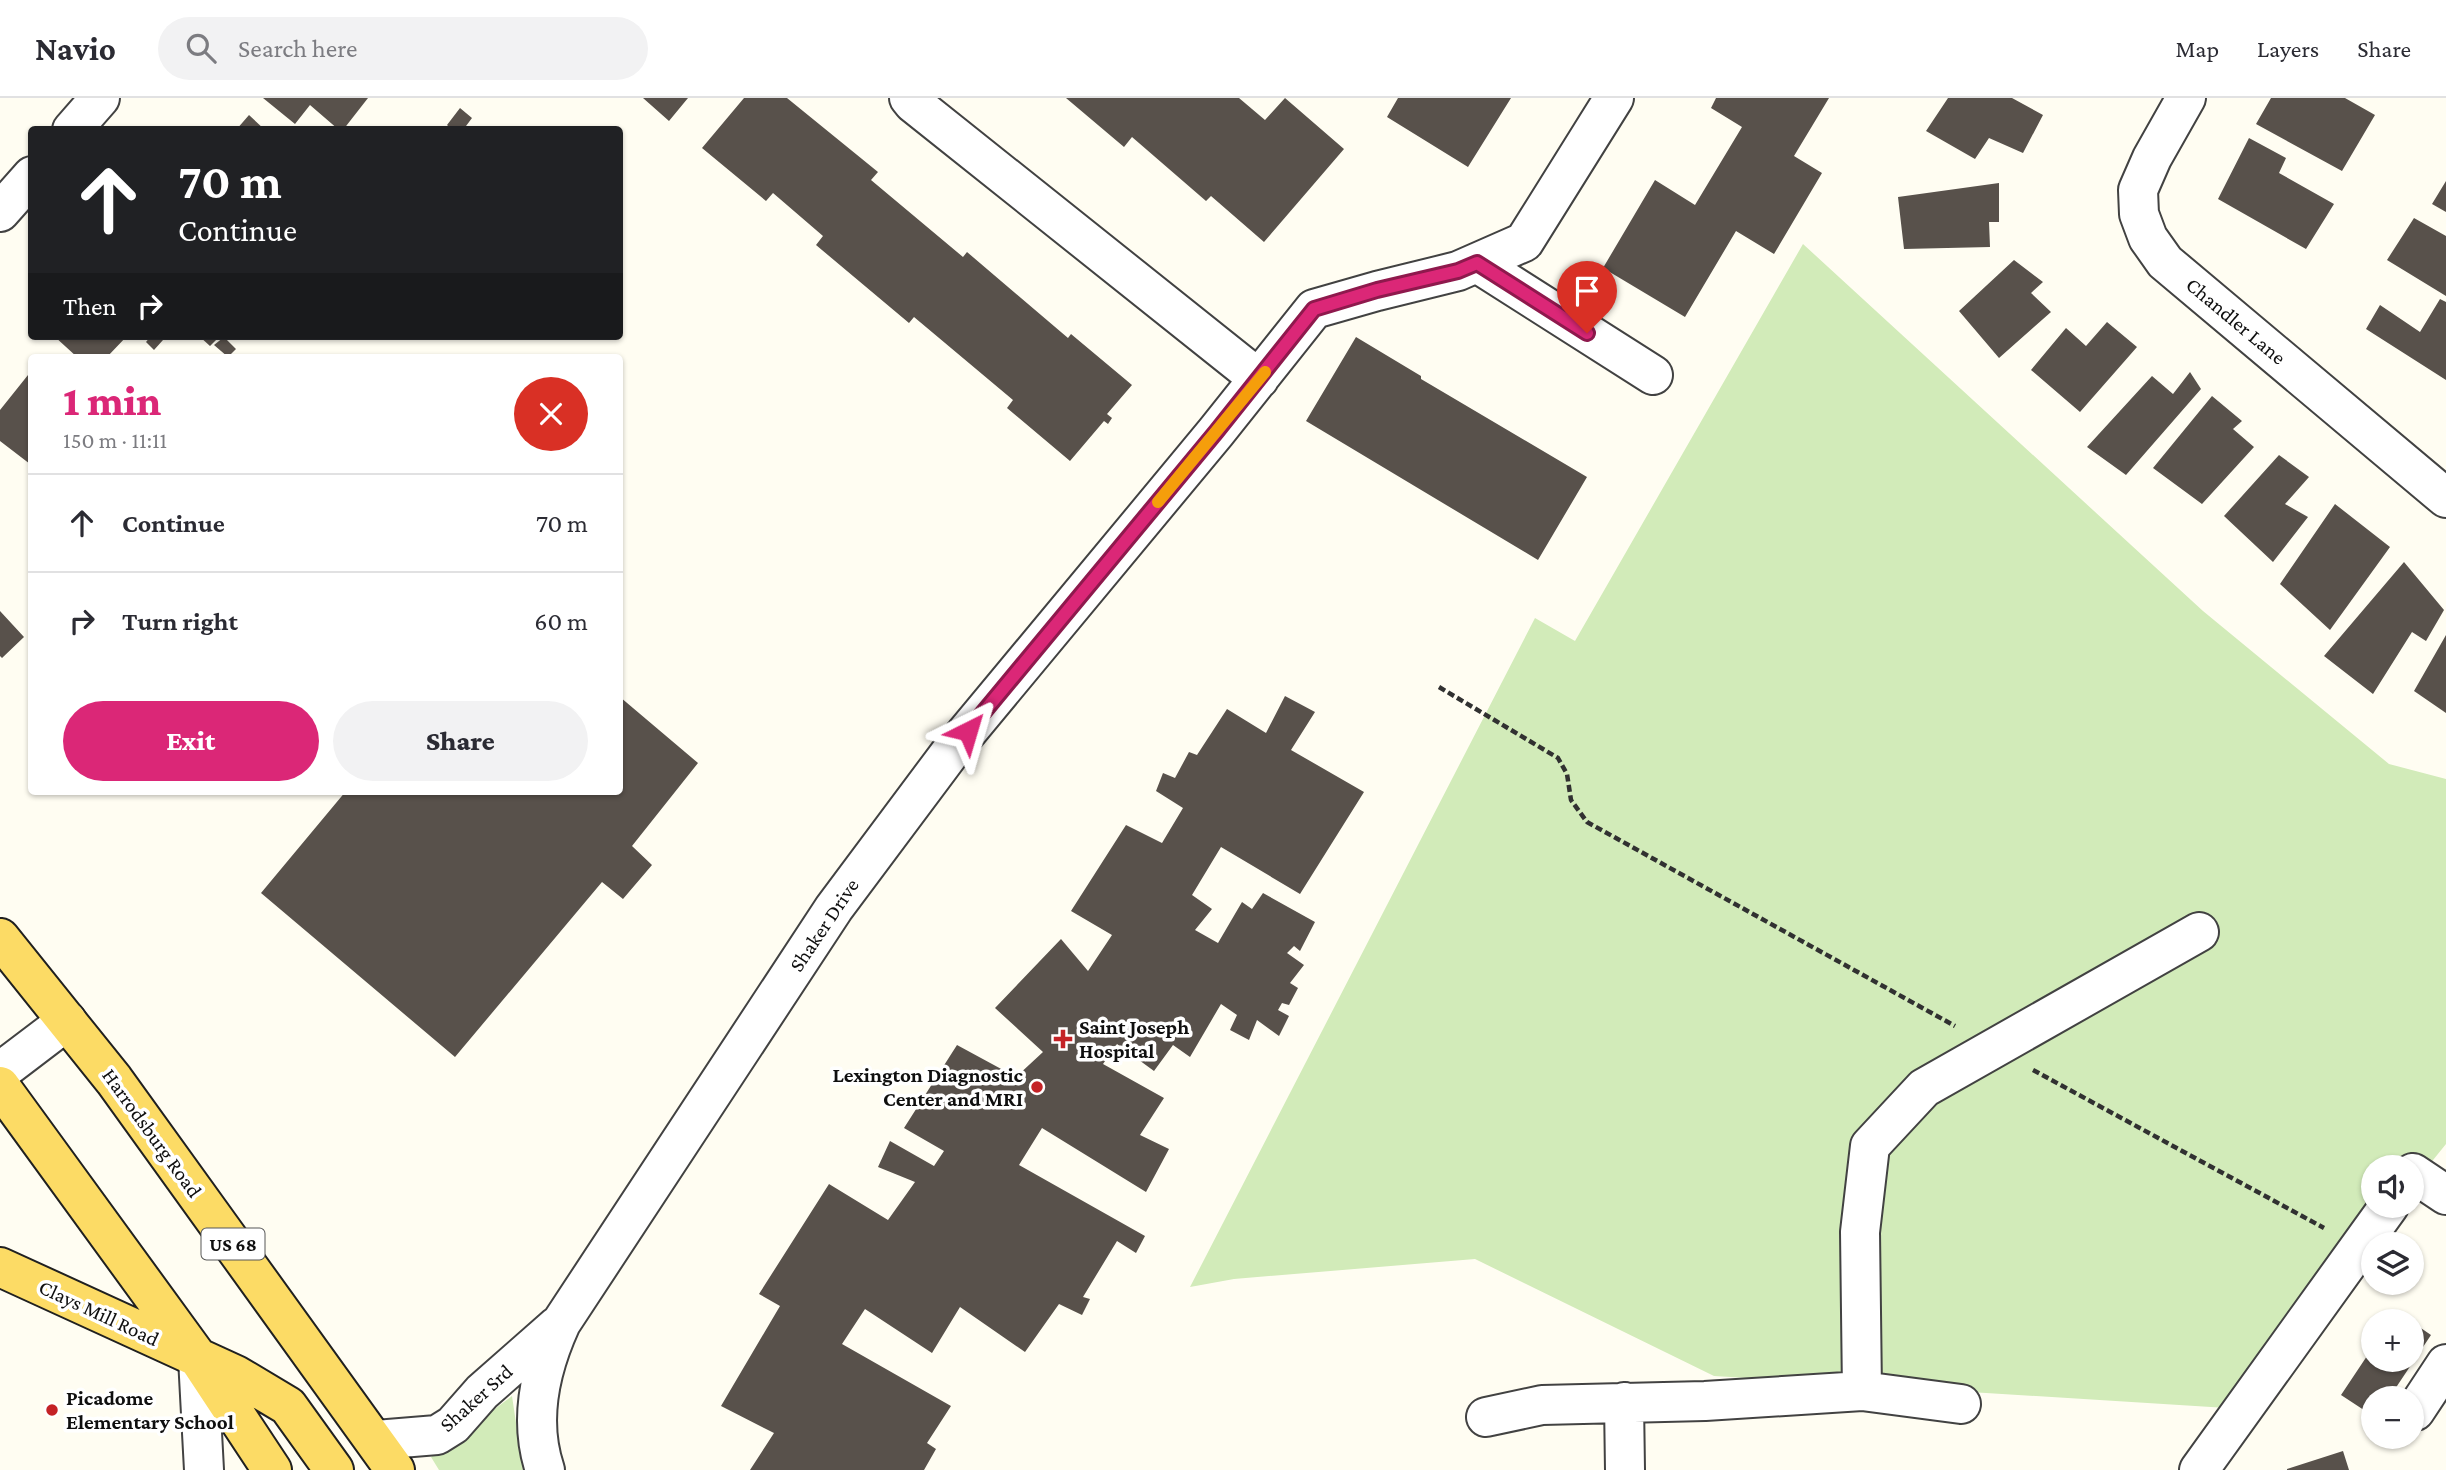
<!DOCTYPE html>
<html lang="en">
<head>
<meta charset="utf-8">
<style>
  body { margin:0; font-family:"Crimson Pro",serif; background:#f2f2f3; color:#2b2b33; height:100vh; display:flex; flex-direction:column; font-size:26px; white-space:nowrap }
  * { box-sizing:border-box; margin:0 }
  p { font-size:23px; color:#7c7c81 }
  .icon { flex:none; width:38px; height:38px; fill:none; stroke:currentColor; stroke-width:2; stroke-linecap:round; stroke-linejoin:round }
  .map { position:relative; flex:1; overflow:hidden }
  .panel { position:absolute; left:28px; top:256px; width:595px; height:441px; display:flex; flex-direction:column; background:#fff; border-radius:7px; box-shadow:0 2px 5px #0004 }
  .panel>* { flex:none }
  .hud { position:absolute; left:28px; top:28px; width:595px; height:214px; border-radius:7px; box-shadow:0 2px 5px #0004; background:#202124; color:#fff; overflow:hidden }
  .controls { position:absolute; left:2361px; top:1057px; display:grid; gap:14px }
  .controls a { display:grid; place-items:center; width:63px; height:63px; border-radius:50%; background:#fff; box-shadow:0 2px 5px #0004; font-size:35px }
  .pin { position:absolute; display:grid; place-items:center; width:60px; height:60px; color:#fff; margin:-72px -30px; border-radius:50% 50% 50% 0; rotate:-45deg; box-shadow:0 0 7px #0007 }
  .pin .icon { rotate:45deg }
  .me { position:absolute; width:77px; margin:-38px; rotate:40deg; stroke-linejoin:round; filter:drop-shadow(0 0 5px #0008) }
  .turn { display:flex; align-items:center; gap:24px; height:147px; padding:0 35px; font-size:32px }
  .turn .icon { width:91px; height:91px; stroke-width:2.5 }
  .turn b { display:block; font-size:49px; line-height:60px }
  .then { display:flex; align-items:center; height:66px; padding:0 35px; background:#0003; gap:14px; font-size:26px }
  .round { display:grid; place-items:center; flex:none; width:74px; height:74px; border-radius:37px; background:#f2f2f3 }
  .headline { display:flex; align-items:center; justify-content:space-between; height:119px; padding:0 35px }
  h1 { font-size:42px; font-weight:800; line-height:52px; color:#db2777 }
  .action { display:flex; gap:14px; margin-top:auto; padding:14px 35px }
  .action a { flex:1; height:80px; border-radius:42px; background:#db2777; color:#fff; font-size:28px; font-weight:800; line-height:80px; text-align:center }
  .action a+a { background:#f2f2f3; color:#2b2b33 }
  ul { padding:0; list-style:none }
  li { display:flex; align-items:center; gap:21px; height:98px; padding:0 35px; border-top:2px solid #e1e1e2 }
  li div { flex:1 }
  li b { display:block; font-size:26px }
  li em { font-style:normal }
  header { display:flex; align-items:center; gap:42px; box-sizing:border-box; height:98px; padding:0 35px; background:#fff; border-bottom:2px solid #e1e1e2 }
  header strong { font-size:33px }
  nav { display:flex; gap:38px; margin-inline-start:auto; font-size:24px }
  .search { width:490px; height:63px; background:#f2f2f3; display:flex; align-items:center; gap:18px; box-sizing:border-box; padding:0 24px; border-radius:38px; color:#7c7c81; font-size:26px }
  .map>svg:first-child { display:block }
</style>
</head>
<body>
<header>
<strong>Navio</strong>
<div class="search"><svg class="icon" aria-label="search" viewBox="0 0 24 24"><circle cx="10" cy="10" r="6"/><path d="M15 15l6 6"/></svg>Search here</div>
<nav><a>Map</a><a>Layers</a><a>Share</a></nav>
</header>
<div class="map">
<svg width="2446" height="1372" viewBox="0 0 2446 1372">
  <rect width="100%" height="100%" fill="#fffdf2"/>
  <path fill="#d2ebb9" d="M1803 146 2203 513 2389 666 2446 681V1046L2412 1088V1069H2373V1108L2227 1310 1714 1278 1475 1161 1234 1181 1190 1189 1535 520 1575 543Z
    M512 1298 523 1372H439L431 1359Z"/>
  <path fill="#58514b" d="M263 0H368L343 32H339L310 7 295 26Z
    M643 0H688L669 23Z
    M744 0H787L878 74 871 82 963 159 967 154 1068 240 1071 236 1132 287 1107 316 1112 320 1108 326 1104 323 1070 363 1007 310 1013 302 914 219 909 225 816 147 823 138 773 95 766 103 702 50Z
    M1066 0H1239L1265 22 1285 0 1344 51 1264 144 1211 98 1206 103 1132 39 1124 49Z
    M1398 0H1511L1468 69 1387 19Z
    M1716 0H1829L1794 58 1822 75 1774 156 1736 133 1685 219 1603 170 1655 82 1695 107 1742 29 1711 10Z
    M1948 0H2012L2043 17 2023 55 1989 40 1975 61 1926 33Z
    M2271 0H2345L2375 17 2342 73 2256 26Z
    M460 10 472 20 463 32H452L447 27Z
    M249 17 265 32H236Z
    M2249 40 2286 60 2279 75 2334 106 2306 151 2218 101Z
    M2446 83V114L2432 106Z
    M1999 85V124H1989L1990 149 1904 151 1898 99Z
    M2414 120 2446 138V198L2387 162Z
    M2014 162 2043 184 2031 195 2051 214 1999 260 1959 213Z
    M2440 201 2446 204V282L2366 231 2380 207 2420 234Z
    M2107 224 2137 249 2080 314 2031 272 2066 230 2086 248Z
    M54 238H127L107 259H77Z
    M151 238H159L163 242 154 252 146 244Z
    M199 238H220L210 248Z
    M224 239 236 251 228 259 214 247Z
    M1356 239 1421 278V281L1587 379 1538 462 1306 323Z
    M32 272V364L30 366 0 343V312Z
    M2190 274 2201 291 2126 377 2087 349 2152 278 2173 296Z
    M2212 298 2242 323 2233 331 2254 349 2202 406 2153 370Z
    M2279 357 2309 379 2285 406 2308 419 2273 464 2224 418Z
    M2335 406 2390 449 2330 532 2280 486Z
    M2404 464 2444 512 2426 543 2412 534 2373 596 2324 558Z
    M0 513 24 539 2 560 0 558Z
    M2446 537V615L2414 593Z
    M1285 598 1315 614 1291 652 1364 694 1300 796 1221 749 1192 797 1212 811 1195 832 1218 845 1242 804 1252 811 1263 795 1315 824 1300 853 1294 848 1287 855 1304 867 1290 885 1298 890 1289 907 1282 905 1278 912 1289 918 1279 938 1257 922 1249 942 1230 932 1237 917 1221 906 1190 959 1173 947 1154 973 1117 946 1103 966 1164 1000 1140 1037 1169 1051 1146 1094 1042 1030 1019 1067 1145 1138 1136 1155 1117 1143 1083 1199 1090 1201 1082 1217 1059 1206 1025 1254 960 1209 932 1255 865 1211 842 1246 951 1308 927 1345 936 1351 924 1372H750L774 1335 721 1308 780 1208 759 1196 829 1086 888 1122 915 1084 878 1069 890 1043 934 1068 944 1053 904 1030 957 947 1016 979 1043 954 995 910 1061 841 1088 873 1112 837 1071 813 1126 727 1162 745 1183 710 1156 693 1163 675 1175 680 1189 654 1197 657 1227 611 1266 635Z
    M620 599 698 665 632 748 652 767 623 801 602 784 455 959 261 795 346 693H620Z
    M2396 1214 2410 1223H2390Z
    M2412 1224 2431 1237 2389 1300H2373V1318L2341 1297 2373 1249V1262H2412Z
    M2343 1353 2349 1372H2287V1371Z"/>
  <g fill="none" stroke-linecap="round" stroke-linejoin="round">
    <g stroke="#424242" stroke-width="42">
      <path id="minor" d="M909 0 913 5 1259 281
        M2186 0 2152 60 2138 92 2139 116 2148 140 2165 164 2446 400
        M72 32 100 0
        M0 114 32 78
        M1477 165 1653 277
        M0 974 67 923
        M2412 1076 2413 1075 2446 1097
        M198 1260 204 1372
        M1862 1293 1961 1306
        M1624 1304 1625 1372
        M2415 1313 2446 1266
        M1486 1319 1542 1307 1705 1303 1862 1293 1860 1134 1870 1048 1924 990 2199 834
        M376 1342 437 1337 453 1327 482 1294 557 1228
        M545 1372C528 1322 540 1271 561 1225L834 810 952 652 1216 334 1314 211 1377 193 1458 173 1524 144 1614 0
        M2199 1372 2389 1108"/>
    </g>
    <g stroke="#202020" stroke-width="42">
      <path id="major" d="M0 840 114 982 395 1372
        M0 988 198 1260 272 1372
        M0 1169 236 1277 288 1308 334 1372"/>
    </g>
    <path stroke="#313131" stroke-width="4.5" stroke-dasharray="7 3.5" stroke-linecap="butt" d="M1439 589 1558 660 1567 676 1571 702 1587 724 1955 928
      M2033 972 2324 1130"/>
    <use href="#minor" stroke="#fff" stroke-width="38"/>
    <use href="#major" stroke="#fcdb65" stroke-width="38"/>
  </g>
  <g fill="none" stroke-linecap="round" stroke-linejoin="round">
    <g stroke="#8e194d" stroke-width="18">
      <path id="route" d="M968 633 1216 334 1314 211 1377 192 1458 173 1477 165 1587 235"/>
    </g>
    <use href="#route" stroke="#db2777" stroke-width="12"/>
    <path stroke="#f59e0b" stroke-width="12" d="M1158 404 1265 274"/>
  </g>
  <g fill="#c42226" stroke="#fff" stroke-width="2.5">
    <path d="M1059.5 930.5h7v7h7v7h-7v7h-7v-7h-7v-7h7z"/>
    <circle cx="1037" cy="989" r="7"/>
    <circle cx="52" cy="1312" r="7"/>
  </g>
  <g text-anchor="middle" dominant-baseline="central" stroke-width="7" stroke-linejoin="round" paint-order="stroke">
    <rect fill="#fff" stroke="#575757" stroke-width="2" x="201.5" y="1130.5" width="63" height="31" rx="5"/>
    <g font-size="19" font-weight="bold" fill="#0f0f0f">
      <text x="233" y="1146">US 68</text>
    </g>
    <g font-size="21" fill="#0f0f0f" stroke="#fff">
      <text transform="translate(2236 223) rotate(40)">Chandler Lane</text>
      <text transform="translate(824 827) rotate(-56)">Shaker Drive</text>
      <text transform="translate(152 1035) rotate(54)">Harrodsburg Road</text>
      <text transform="translate(99 1215) rotate(25)">Clays Mill Road</text>
      <text transform="translate(476 1300) rotate(-42)">Shaker Srd</text>
    </g>
    <g font-size="21" font-weight="bold" fill="#0f0f0f" stroke="#fff" text-anchor="start">
      <text x="1079" y="929">Saint Joseph<tspan x="1079" dy="24">Hospital</tspan></text>
      <text x="1023" y="977" text-anchor="end">Lexington Diagnostic<tspan x="1023" dy="24">Center and MRI</tspan></text>
      <text x="66" y="1300">Picadome<tspan x="66" dy="24">Elementary School</tspan></text>
    </g>
  </g>
</svg>
<div class="controls">
<a><svg class="icon" aria-label="sound" viewBox="0 0 24 24"><path d="M4 9h4l5-4v14l-5-4H4zM17 9q2 3 0 6"/></svg></a>
<a><svg class="icon" aria-label="layers" viewBox="0 0 24 24"><path d="M12 4l9 5-9 5-9-5zM3 14l9 5 9-5"/></svg></a>
<a>+</a>
<a>−</a>
</div>
<div class="pin" style="left:1587px;top:235px;background:#d93025"><svg class="icon" aria-label="arrive" viewBox="0 0 24 24"><path d="M6 21V4h12l-3 4 3 4H6"/></svg></div>
<svg class="me" style="left:968px;top:633px" viewBox="-20 -20 40 40"><path d="M0-17L14 15 0 8-14 15z" fill="#db2777" stroke="#fff" stroke-width="4"/></svg>
<div class="hud">
<div class="turn"><svg class="icon" aria-label="ahead" viewBox="0 0 24 24"><path d="M12 20V5M6 11l6-6 6 6"/></svg><div><b>70 m</b>Continue</div></div>
<div class="then">Then<svg class="icon" aria-label="right" viewBox="0 0 24 24"><path d="M7 20v-9h11M14 6l5 5-5 5"/></svg></div>
</div>
<section class="panel">
<div class="headline"><div><h1>1 min</h1><p>150 m · 11:11</p></div><a class="round" style="background:#d93025;color:#fff"><svg class="icon" aria-label="close" viewBox="0 0 24 24"><path d="M6 6l12 12M18 6L6 18"/></svg></a></div>
<ul>
<li><svg class="icon" aria-label="ahead" viewBox="0 0 24 24"><path d="M12 20V5M6 11l6-6 6 6"/></svg><div><b>Continue</b></div><em>70 m</em></li>
<li><svg class="icon" aria-label="right" viewBox="0 0 24 24"><path d="M7 20v-9h11M14 6l5 5-5 5"/></svg><div><b>Turn right</b></div><em>60 m</em></li>
</ul>
<div class="action"><a>Exit</a><a>Share</a></div>
</section>
</div>
</body>
</html>
